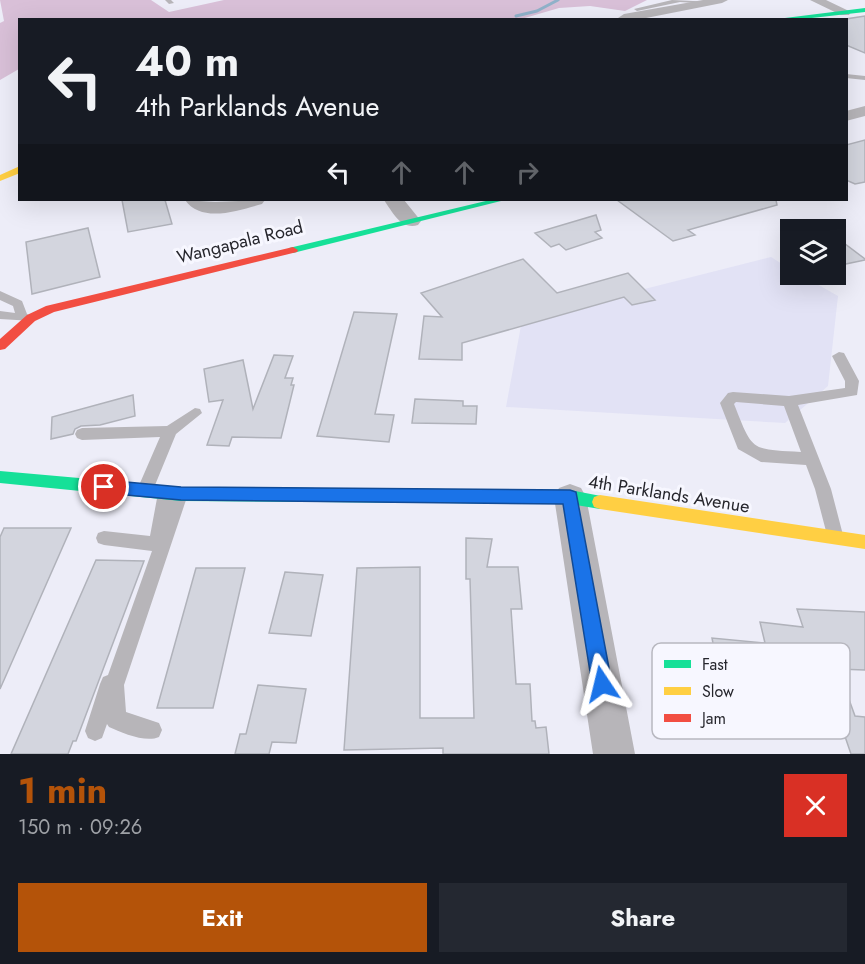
<!DOCTYPE html>
<html lang="en">
<head>
<meta charset="utf-8">
<style>
  body { margin:0; font-family:Jost,sans-serif; background:#242831; color:#f1f3f6; height:100vh; display:flex; flex-direction:column; font-size:22px; white-space:nowrap }
  * { box-sizing:border-box; margin:0 }
  p { font-size:20px; color:#9ea1a6 }
  .icon { flex:none; width:33px; height:33px; fill:none; stroke:currentColor; stroke-width:2; stroke-linecap:round; stroke-linejoin:round }
  .map { position:relative; height:754px; overflow:hidden }
  .panel { display:flex; flex-direction:column; background:#171b24; flex:1 }
  .panel>* { flex:none }
  .hud { position:absolute; left:18px; top:18px; width:830px; height:183px; border-radius:0px; box-shadow:0 6px 24px #0002; background:#171b24; color:#f1f3f6; overflow:hidden }
  .controls { position:absolute; left:780px; top:219px; display:grid; gap:12px }
  .controls a { display:grid; place-items:center; width:66px; height:66px; border-radius:0px; background:#171b24; box-shadow:0 6px 24px #0002; font-size:30px }
  .pin { position:absolute; display:grid; place-items:center; width:51px; height:51px; color:#fff; margin:-26px; border:3px solid #fff; border-radius:50%; box-shadow:0 2px 6px #0007 }
  .me { position:absolute; width:66px; margin:-33px; rotate:350deg; stroke-linejoin:round; filter:drop-shadow(0 0 4px #0008) }
  .turn { display:flex; align-items:center; gap:21px; height:126px; padding:0 18px; font-size:27px }
  .turn .icon { width:78px; height:78px; stroke-width:2.5 }
  .turn b { display:block; font-size:42px; line-height:51px }
  .lanes { display:flex; align-items:center; height:57px; padding:0 18px; background:#0003; justify-content:center; gap:30px; direction:ltr }
  .lanes .off { opacity:.35 }
  .round { display:grid; place-items:center; flex:none; width:63px; height:63px; border-radius:0px; background:#242831 }
  .overview { display:flex; align-items:center; justify-content:space-between; height:102px; padding:0 18px }
  h1 { font-size:36px; font-weight:700; line-height:45px; color:#b45309 }
  .action { display:flex; gap:12px; margin-top:auto; padding:12px 18px }
  .action a { flex:1; height:69px; border-radius:0px; background:#b45309; color:#fff; font-size:24px; font-weight:700; line-height:69px; text-align:center }
  .action a+a { background:#242831; color:#f1f3f6 }
  .map>svg:first-child { display:block }
</style>
</head>
<body>
<div class="map">
<svg width="865" height="754" viewBox="0 0 865 754">
  <rect width="100%" height="100%" fill="#ededf8"/>
  <path fill="#e2e2f5" d="M771 257 790 269V274L801 275 838 296 828 386 785 423 506 407 522 320Z"/>
  <path fill="#d9c0d8" d="M0 0H151L169 12 224 0H647L625 11 590 6 559 8 518 20H20L19 69 0 80V23L4 21Z"/>
  <g fill="none" stroke-linecap="round" stroke-linejoin="round">
    <path stroke="#90b2ca" stroke-width="3" d="M516 16 537 11 558 0"/>
  </g>
  <path fill="#d3d5de" stroke="#b0b2ba" stroke-width="1.5" d="M865 16V53L846 45V19Z
    M865 140V182L855 184 846 180V145Z
    M122 200H165L172 224 128 232Z
    M617 200H776L777 205 688 230 695 235 673 241Z
    M596 215 601 230 595 232 602 238 566 250 559 244 551 247 535 233Z
    M88 228 100 277 32 294 26 242Z
    M836 237 865 259V260L836 266Z
    M523 259 557 293 628 273 655 300 632 305 624 297 462 343V360L419 359 424 316 442 317 421 293Z
    M354 312 397 314 375 414 394 415 389 442 317 436Z
    M274 355 293 356 285 378H293L291 385H294L281 438 232 437 229 446 207 445 223 400 209 402 204 369 243 360 253 409Z
    M133 395 135 416 100 425 81 426 75 429 73 434 51 439 52 417Z
    M415 399 463 401V406H477L476 424 412 423Z
    M4 528H71L0 689V537Z
    M466 538 492 539 487 567H518L522 609H511L516 684H530L532 721H535L536 728 546 727 549 754H443V748L344 750 357 568 420 567V718H474L470 579H466Z
    M96 560 144 561 76 741H73L68 754H11Z
    M196 568H245L213 708H157Z
    M285 572 323 575 311 636 269 633Z
    M797 609 865 612V670L838 669 855 716 865 717V754H851L838 716 724 701 712 638 765 643 760 622 803 627Z
    M258 685 306 689 296 743 272 742 269 754H235L240 734H246Z"/>
  <g fill="none" stroke-linecap="round" stroke-linejoin="round">
    <path fill="#b7b5b9" fill-rule="evenodd" d="M165 0H171L174 3 169 4Z
      M672 0 714 2 711 4 680 2 637 11 634 9Z
      M846 74 865 76V80L846 78Z
      M0 291 22 301 27 314 35 318 33 321 0 319V311L15 313 13 306 0 300Z
      M839 352 844 353 859 381 857 395 798 405 831 489 843 535 841 540 835 542 829 540 827 535 815 489 806 465 761 462 738 449 720 403 728 393 733 392 789 396 845 388V381L832 356ZM736 402 784 406 801 452C750 449 753 452 734 404Z
      M195 408 200 409 202 413 176 434 153 490 151 495 145 496 139 495 137 490 160 437 82 440 77 438 75 434 77 430 82 428 167 426Z
      M166 487 173 492 180 487 186 489 188 494 124 685 126 712 159 723 162 730 159 737C146 743 122 733 109 727L107 724 102 738 95 741 88 738 85 731 100 684 103 677 108 675 152 551 104 545 98 543 96 538 98 533 104 531 150 536 158 493 160 488Z"/>
    <path fill="#b7b5b9" fill-rule="evenodd" d="M703 0H728L722 3 636 20 618 18 624 14Z
      M810 0H826L851 12 849 15H841Z
      M865 106V116L846 121V111Z
      M185 200 215 202 265 200 262 204C239 210 202 224 185 200Z
      M384 200H404L421 221 418 225C401 230 393 213 384 200Z
      M570 484 581 488 586 497 635 754H593L554 497 559 488Z"/>
    <path fill="#16e098" fill-rule="evenodd" d="M865 8V12L794 20H769Z
      M490 200H505L293 253 288 250 289 248Z
      M0 471 181 487 570 490 606 497 608 502 606 507 600 509 570 504 181 501 0 483Z"/>
    <path fill="#ffcf43" fill-rule="evenodd" d="M20 166V173L0 181V175Z
      M600 495 865 535V549L600 509 594 507 592 502 594 497Z"/>
    <path fill="#f24e42" fill-rule="evenodd" d="M293 247 298 250 297 252 54 312 35 321 5 349 0 350V339L27 315 46 306Z"/>
  </g>
  <path fill="#1a73e8" stroke="#114b97" stroke-width="1.5" d="M104 480 181 487 570 490 576 492 612 684 609 691 602 694 595 691 592 684 563 504 181 500 104 493 98 491 96 487 98 482Z"/>
  <g text-anchor="middle" dominant-baseline="central" stroke-width="6" stroke-linejoin="round" paint-order="stroke">
    <g font-size="18" fill="#26262d" stroke="#f7f7ff">
      <text transform="translate(240 242) rotate(-14)">Wangapala Road</text>
      <text transform="translate(669 494) rotate(9)">4th Parklands Avenue</text>
    </g>
  </g>
  <rect x="652" y="643" width="198" height="96" rx="9" fill="#f7f7ff" stroke="#b8b8c0" stroke-width="1.5"/>
  <rect x="664" y="660" width="27" height="8" fill="#16e098"/>
  <rect x="664" y="687" width="27" height="8" fill="#ffcf43"/>
  <rect x="664" y="714" width="27" height="8" fill="#f24e42"/>
  <g font-size="16" fill="#26262d">
    <text x="702" y="670">Fast</text>
    <text x="702" y="697">Slow</text>
    <text x="702" y="724">Jam</text>
  </g>
</svg>
<div class="controls">
<a><svg class="icon" aria-label="layers" viewBox="0 0 24 24"><path d="M12 4l9 5-9 5-9-5zM3 14l9 5 9-5"/></svg></a>
</div>
<div class="pin" style="left:104px;top:487px;background:#d93025"><svg class="icon" aria-label="arrive" viewBox="0 0 24 24"><path d="M6 21V4h12l-3 4 3 4H6"/></svg></div>
<svg class="me" style="left:602px;top:684px" viewBox="-20 -20 40 40"><path d="M0-17L14 15 0 8-14 15z" fill="#1a73e8" stroke="#fff" stroke-width="4"/></svg>
<div class="hud">
<div class="turn"><svg class="icon" aria-label="left" viewBox="0 0 24 24"><path d="M17 20v-9H6M10 6l-5 5 5 5"/></svg><div><b>40 m</b>4th Parklands Avenue</div></div>
<div class="lanes"><svg class="icon" aria-label="left" viewBox="0 0 24 24"><path d="M17 20v-9H6M10 6l-5 5 5 5"/></svg><svg class="icon off" aria-label="ahead" viewBox="0 0 24 24"><path d="M12 20V5M6 11l6-6 6 6"/></svg><svg class="icon off" aria-label="ahead" viewBox="0 0 24 24"><path d="M12 20V5M6 11l6-6 6 6"/></svg><svg class="icon off" aria-label="right" viewBox="0 0 24 24"><path d="M7 20v-9h11M14 6l5 5-5 5"/></svg></div>
</div>
</div>
<section class="panel">
<div class="overview"><div><h1>1 min</h1><p>150 m · 09:26</p></div><a class="round" style="background:#d93025;color:#fff"><svg class="icon" aria-label="close" viewBox="0 0 24 24"><path d="M6 6l12 12M18 6L6 18"/></svg></a></div>
<div class="action"><a>Exit</a><a>Share</a></div>
</section>
</body>
</html>
